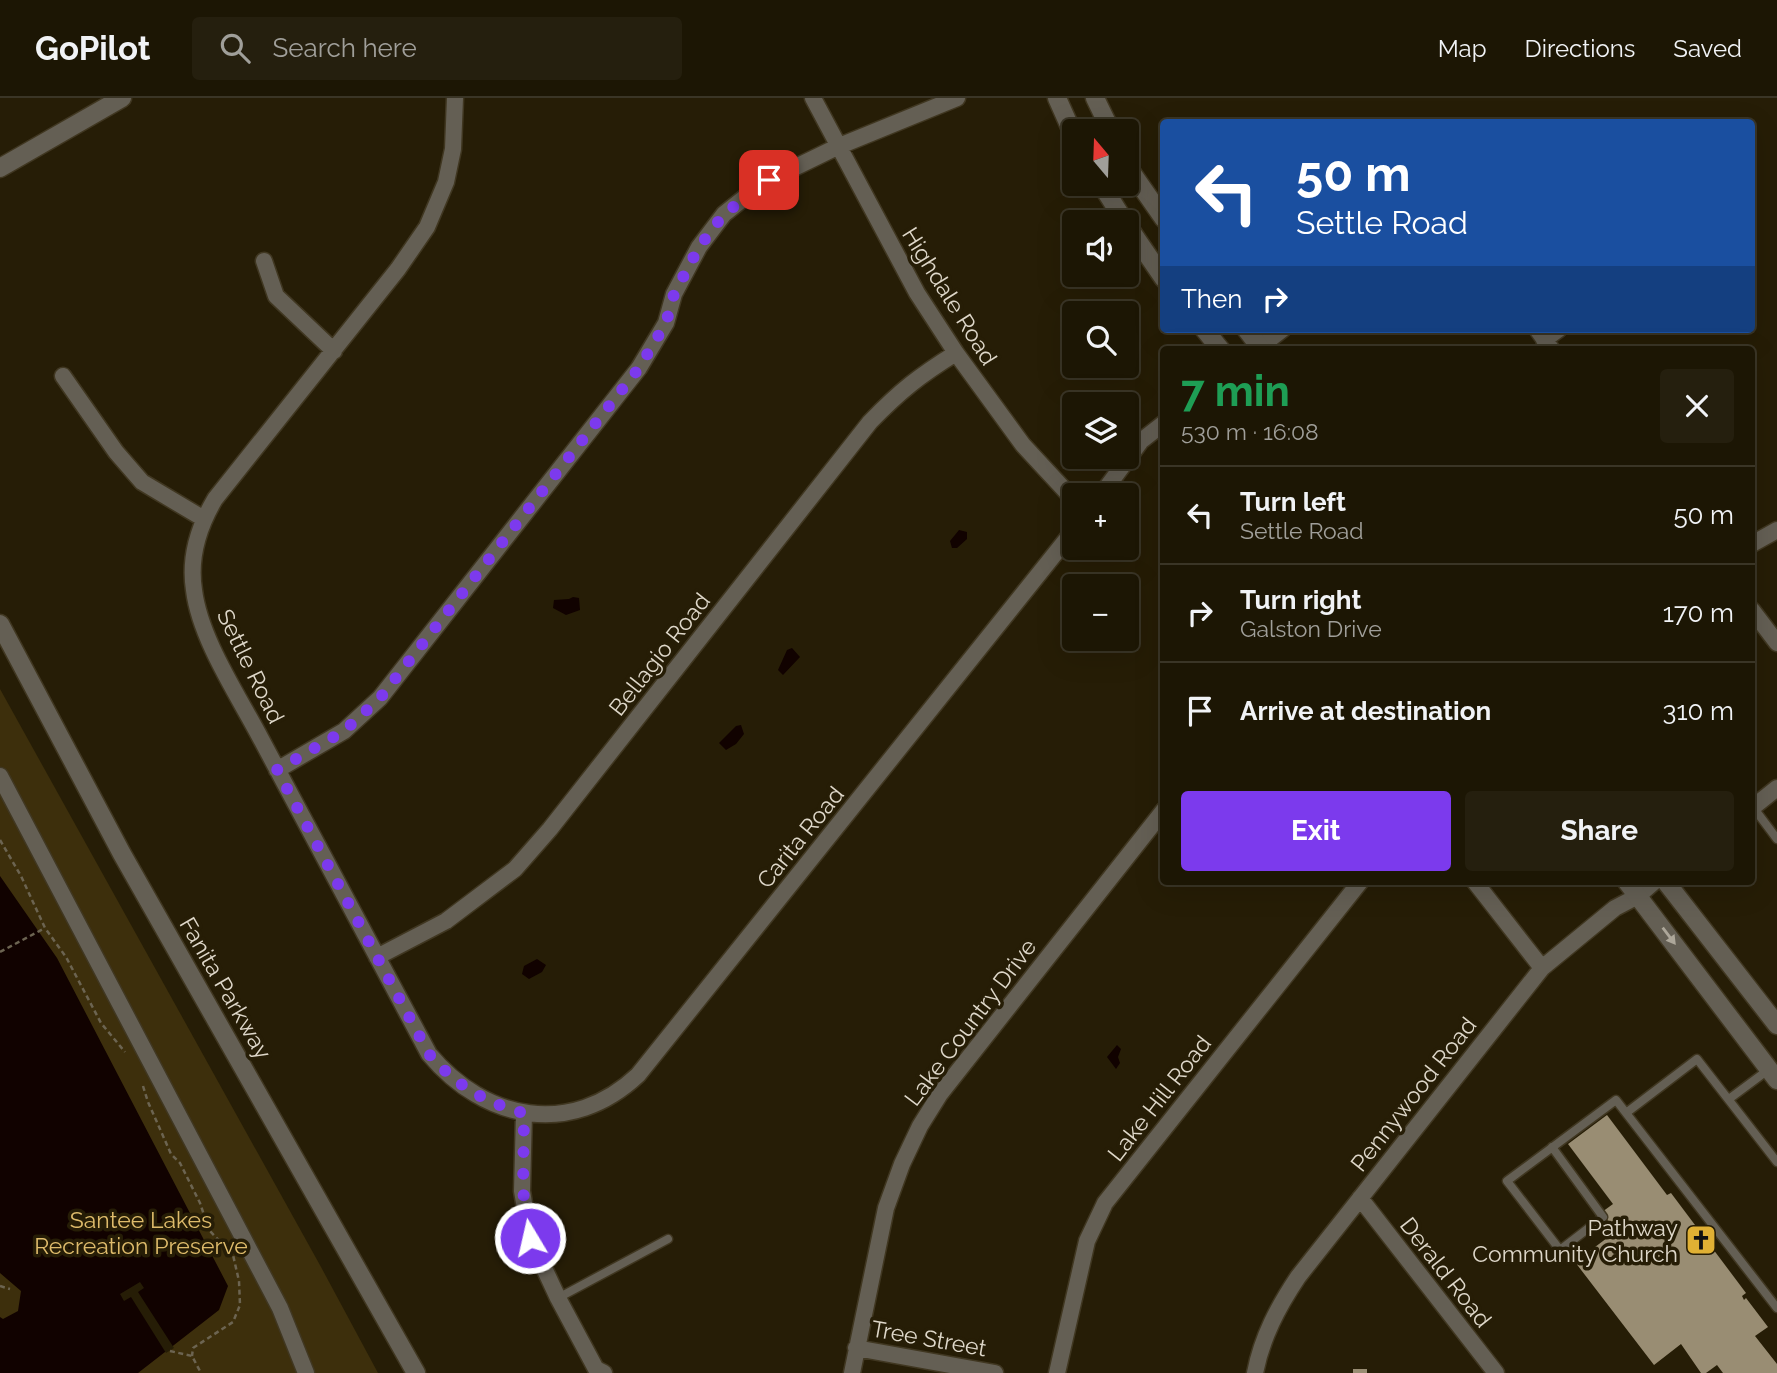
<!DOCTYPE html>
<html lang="en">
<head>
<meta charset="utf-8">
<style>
  body { margin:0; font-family:Raleway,sans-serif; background:#251f0e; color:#f1f3f6; height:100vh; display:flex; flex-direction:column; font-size:26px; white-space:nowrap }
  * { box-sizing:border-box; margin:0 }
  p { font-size:23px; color:#a09f9a }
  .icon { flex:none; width:38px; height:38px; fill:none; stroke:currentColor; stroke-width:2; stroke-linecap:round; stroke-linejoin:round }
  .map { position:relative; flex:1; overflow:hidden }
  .side { position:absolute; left:1160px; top:248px; width:595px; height:539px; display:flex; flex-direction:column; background:#1c1604; border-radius:7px; box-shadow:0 7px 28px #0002,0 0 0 2px #3a3526 }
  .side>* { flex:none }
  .hud { position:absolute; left:1160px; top:21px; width:595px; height:214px; border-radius:7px; box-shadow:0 7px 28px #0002,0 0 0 2px #3a3526; background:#1a4fa0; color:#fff; overflow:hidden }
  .needle { width:46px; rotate:341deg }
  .buttons { position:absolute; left:1062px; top:21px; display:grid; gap:14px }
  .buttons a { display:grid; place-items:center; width:77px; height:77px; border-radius:7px; background:#1c1604; box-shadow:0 7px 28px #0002,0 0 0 2px #3a3526; font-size:35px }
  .pin { position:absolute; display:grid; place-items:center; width:60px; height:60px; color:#fff; margin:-30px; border-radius:14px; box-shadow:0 4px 10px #0006 }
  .me { position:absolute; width:77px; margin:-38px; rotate:351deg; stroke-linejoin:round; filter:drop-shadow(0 0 5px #0008) }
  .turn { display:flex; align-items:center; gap:24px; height:147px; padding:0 21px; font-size:32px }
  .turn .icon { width:91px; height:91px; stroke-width:2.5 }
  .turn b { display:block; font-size:49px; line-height:60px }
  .then { display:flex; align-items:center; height:66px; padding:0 21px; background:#0003; gap:14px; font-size:26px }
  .round { display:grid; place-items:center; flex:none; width:74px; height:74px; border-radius:7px; background:#251f0e }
  .overview { display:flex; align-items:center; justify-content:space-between; height:119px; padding:0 21px }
  h1 { font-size:42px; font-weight:700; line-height:52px; color:#1e9e55 }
  .action { display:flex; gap:14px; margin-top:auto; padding:14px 21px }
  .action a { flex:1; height:80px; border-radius:7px; background:#7c3aed; color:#fff; font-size:28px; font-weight:700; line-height:80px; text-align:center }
  .action a+a { background:#251f0e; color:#f1f3f6 }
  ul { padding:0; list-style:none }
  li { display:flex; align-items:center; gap:21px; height:98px; padding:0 21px; border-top:2px solid #3a3526 }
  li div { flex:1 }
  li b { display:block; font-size:26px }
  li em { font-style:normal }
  header { display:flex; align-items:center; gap:42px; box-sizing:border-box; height:98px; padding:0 35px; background:#1c1604; border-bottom:2px solid #3a3526 }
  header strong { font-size:33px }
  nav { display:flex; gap:38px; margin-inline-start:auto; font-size:24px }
  .search { width:490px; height:63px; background:#251f0e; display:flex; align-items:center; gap:18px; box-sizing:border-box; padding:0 24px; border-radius:7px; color:#a09f9a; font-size:26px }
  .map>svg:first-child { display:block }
</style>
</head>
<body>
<header>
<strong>GoPilot</strong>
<div class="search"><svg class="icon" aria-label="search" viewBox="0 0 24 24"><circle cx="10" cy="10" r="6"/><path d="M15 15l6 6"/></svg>Search here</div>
<nav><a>Map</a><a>Directions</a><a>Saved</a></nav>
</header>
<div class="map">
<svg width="1777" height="1275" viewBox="0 0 1777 1275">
  <rect width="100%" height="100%" fill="#261d06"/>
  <path fill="#3d2f0c" d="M0 591 321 1169 378 1275H0Z"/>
  <path fill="#110200" d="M959 432 967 434V441L957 450H952L950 443Z
    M573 499 579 500 580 512 566 517 553 510 554 502 569 501Z
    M792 550 800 559 783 577 778 572 787 552Z
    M741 627 744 636 736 646 726 652 719 645 736 628Z
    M0 778 57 860 228 1188 219 1212 138 1275H0V1219L3 1221 18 1213 21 1193 0 1175Z
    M537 861 546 867 542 874 529 881 522 876 524 868Z
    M1117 947 1121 951 1118 959 1120 965 1116 971 1107 959Z"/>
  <path fill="#261d06" d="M140 1184 144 1190 138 1194 174 1250 166 1255 131 1199 124 1203 120 1196Z"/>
  <path fill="#998d73" d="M1607 1017 1667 1097 1671 1095 1746 1195 1742 1198 1744 1202 1746 1200 1768 1229 1755 1238 1777 1266V1275H1723L1717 1267 1706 1275H1701L1681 1246 1654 1267 1575 1164 1615 1134 1602 1114 1613 1106 1568 1046Z
    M1353 1271H1367V1275H1353Z"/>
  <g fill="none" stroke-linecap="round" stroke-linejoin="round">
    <g stroke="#403721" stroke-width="11">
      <path id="service" d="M1753 709 1777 741
        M1729 1001 1768 972
        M1626 1015 1697 961 1777 1064
        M1552 1049 1603 1119 1560 1152 1507 1083 1616 1002 1777 1210
        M558 1200 668 1141"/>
    </g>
    <g stroke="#403721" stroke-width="19">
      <path id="minor" d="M455 0 453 51 446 84 427 129 398 171 215 401C199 428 189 460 194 492 200 541 238 597 261 641 316 746 372 851 429 956 485 1023 571 1040 638 977L1074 432
        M813 0 917 195 956 255 1023 347 1074 402
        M264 163 276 198 334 253
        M1537 231 1552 252
        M1544 242 1559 231
        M1256 252 1283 231
        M63 278 116 354 142 384 204 421
        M1101 397 1141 343 1164 325
        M1752 446 1777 432
        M1752 512 1777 545
        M277 672 344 633 380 600 639 270 666 225 674 196 699 149 724 116 763 85 837 49 957 0
        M0 678 280 1210 306 1275
        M1752 710 1777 690
        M1475 784 1542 870
        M377 859 446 823 515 771 550 731 870 324C900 293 919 278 956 255
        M524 1015 522 1093 530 1140 558 1200 596 1271 604 1275
        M1360 1100 1496 1275
        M856 1250 995 1275
        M852 1275 886 1110 902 1066 920 1028 940 996 1164 712
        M1057 1275 1087 1143 1105 1105 1360 784
        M1255 1275C1262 1239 1278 1209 1298 1179L1542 870 1615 810 1638 798 1654 784"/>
    </g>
    <g stroke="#403721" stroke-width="21">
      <path id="tertiary" d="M1057 0 1074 38
        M1095 0 1111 33
        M1127 68 1164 121
        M0 70 122 0
        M1101 86 1125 124
        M1127 127 1164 181
        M1204 231 1221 252
        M1246 231 1262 252
        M0 526 122 756 416 1275
        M1627 784 1777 982
        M1666 784 1777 927"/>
    </g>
    <path stroke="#6c6451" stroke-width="2.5" stroke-dasharray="5 3.5" stroke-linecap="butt" d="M0 742 21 778 45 830 66 859 101 925 125 954
      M0 854 45 830
      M143 988 148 1004 171 1056 180 1065 200 1105 209 1132 233 1157 239 1183 240 1207 233 1224 193 1250 192 1258
      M0 1188 10 1191
      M170 1253 192 1258 201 1275"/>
    <use href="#service" stroke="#645f54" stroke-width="8"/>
    <use href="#minor" stroke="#645f54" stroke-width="16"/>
    <use href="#tertiary" stroke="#645f54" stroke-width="18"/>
  </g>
  <defs><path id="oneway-solid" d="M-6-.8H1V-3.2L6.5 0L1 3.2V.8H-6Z" transform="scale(1.75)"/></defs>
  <use fill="#ada79a" href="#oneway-solid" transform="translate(1669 838) rotate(53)"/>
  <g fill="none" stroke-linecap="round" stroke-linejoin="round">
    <path stroke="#7c3aed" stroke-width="12" stroke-dasharray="0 21.6" d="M530 1140 523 1093 524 1015C485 1005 455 986 429 956L277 672 344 633 380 600 639 270 666 225 674 196 699 149 724 116 769 82"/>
  </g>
  <defs>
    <g id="church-square" transform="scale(1.575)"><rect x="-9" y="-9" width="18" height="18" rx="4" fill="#e0b034" stroke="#261d06"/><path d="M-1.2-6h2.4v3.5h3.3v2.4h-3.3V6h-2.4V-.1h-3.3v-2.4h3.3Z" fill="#111"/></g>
  </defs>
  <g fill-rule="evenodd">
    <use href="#church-square" x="1701" y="1142"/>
  </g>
  <g text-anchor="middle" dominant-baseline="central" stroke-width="7" stroke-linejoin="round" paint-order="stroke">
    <g font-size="23" fill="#ded7c9" stroke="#261d06">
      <text transform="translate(950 198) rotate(58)">Highdale Road</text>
      <text transform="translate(659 556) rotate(-52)">Bellagio Road</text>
      <text transform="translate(251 568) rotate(64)">Settle Road</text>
      <text transform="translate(800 739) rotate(-51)">Carita Road</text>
      <text transform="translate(226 890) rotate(60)">Fanita Parkway</text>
      <text transform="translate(970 924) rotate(-53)">Lake Country Drive</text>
      <text transform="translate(1413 996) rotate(-52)">Pennywood Road</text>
      <text transform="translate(1159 1000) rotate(-52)">Lake Hill Road</text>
      <text transform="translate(1446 1174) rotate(52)">Derald Road</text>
      <text transform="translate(929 1240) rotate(10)">Tree Street</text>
    </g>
    <g font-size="23" fill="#debb6b" stroke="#261d06">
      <text x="141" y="1121">Santee Lakes<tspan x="141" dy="26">Recreation Preserve</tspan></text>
    </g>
    <g font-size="23" fill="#ded7c9" stroke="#261d06" text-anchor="end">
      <text x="1678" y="1129">Pathway<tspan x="1678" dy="26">Community Church</tspan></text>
    </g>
  </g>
</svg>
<div class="buttons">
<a><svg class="needle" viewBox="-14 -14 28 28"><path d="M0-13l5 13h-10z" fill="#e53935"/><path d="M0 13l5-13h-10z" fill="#a09f9a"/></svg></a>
<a><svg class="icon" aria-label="sound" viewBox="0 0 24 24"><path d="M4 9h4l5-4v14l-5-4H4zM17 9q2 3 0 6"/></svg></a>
<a><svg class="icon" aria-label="search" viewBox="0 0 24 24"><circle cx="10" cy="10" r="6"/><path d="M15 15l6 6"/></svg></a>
<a><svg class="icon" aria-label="layers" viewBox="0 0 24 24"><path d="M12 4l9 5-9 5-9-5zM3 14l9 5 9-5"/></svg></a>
<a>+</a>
<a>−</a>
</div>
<div class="pin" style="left:769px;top:82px;background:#d93025"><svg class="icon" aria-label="arrive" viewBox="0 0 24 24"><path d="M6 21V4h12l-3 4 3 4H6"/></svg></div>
<svg class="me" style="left:530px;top:1140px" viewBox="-20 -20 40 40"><circle r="17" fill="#7c3aed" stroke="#fff" stroke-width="3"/><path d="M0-11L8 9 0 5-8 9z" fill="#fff"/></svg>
<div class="hud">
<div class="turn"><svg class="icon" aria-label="left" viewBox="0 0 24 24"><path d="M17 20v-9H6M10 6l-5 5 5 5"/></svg><div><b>50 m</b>Settle Road</div></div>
<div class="then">Then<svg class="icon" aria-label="right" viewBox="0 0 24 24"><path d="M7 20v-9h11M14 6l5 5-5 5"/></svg></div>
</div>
<section class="side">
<div class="overview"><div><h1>7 min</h1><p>530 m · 16:08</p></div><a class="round"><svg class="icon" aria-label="close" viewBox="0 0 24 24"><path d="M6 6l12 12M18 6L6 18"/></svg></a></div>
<ul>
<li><svg class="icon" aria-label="left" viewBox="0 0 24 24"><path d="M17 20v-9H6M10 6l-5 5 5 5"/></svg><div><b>Turn left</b><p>Settle Road</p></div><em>50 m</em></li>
<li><svg class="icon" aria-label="right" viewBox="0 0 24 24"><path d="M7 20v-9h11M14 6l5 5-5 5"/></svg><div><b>Turn right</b><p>Galston Drive</p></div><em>170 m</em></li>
<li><svg class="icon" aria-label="arrive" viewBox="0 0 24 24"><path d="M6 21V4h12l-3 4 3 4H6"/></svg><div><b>Arrive at destination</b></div><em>310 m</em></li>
</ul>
<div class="action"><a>Exit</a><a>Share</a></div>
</section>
</div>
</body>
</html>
